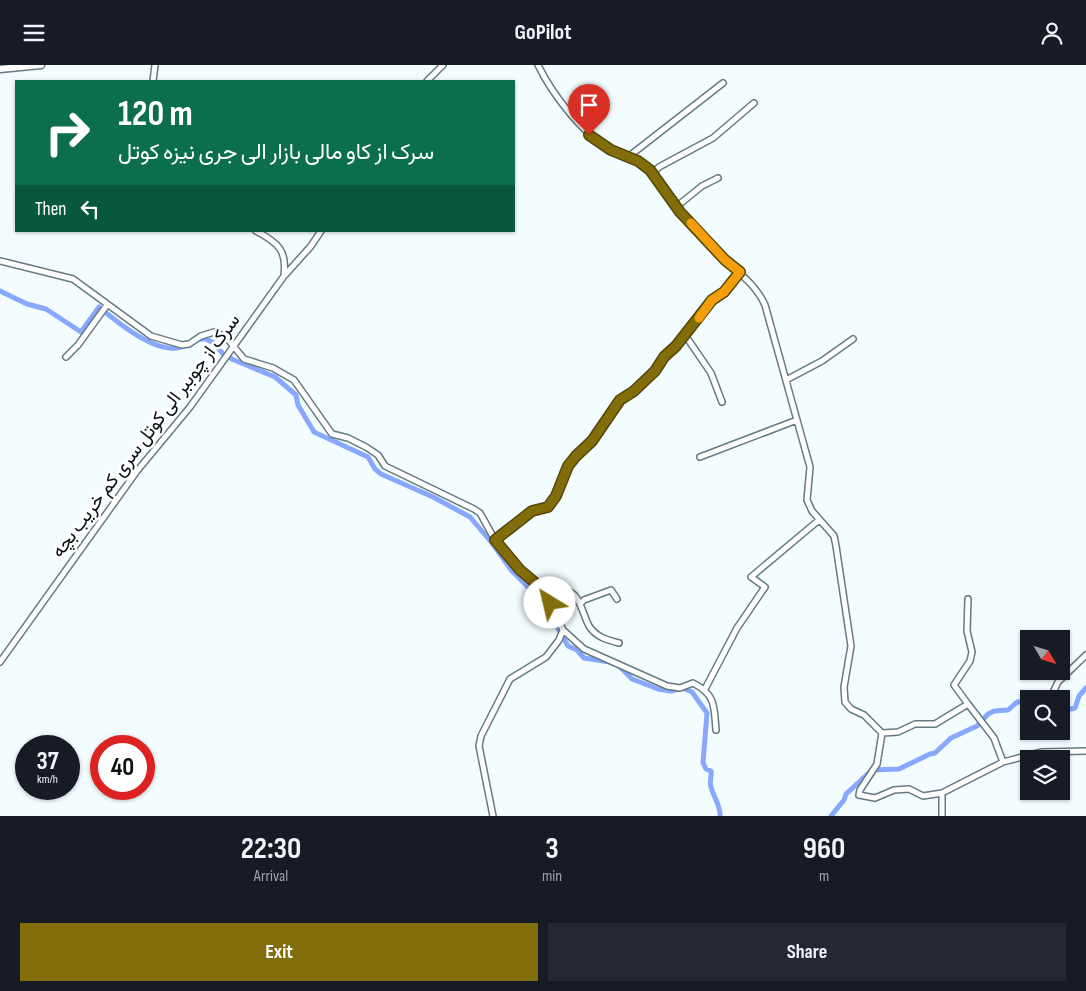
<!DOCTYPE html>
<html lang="en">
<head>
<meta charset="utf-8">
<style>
  body { margin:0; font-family:"Sofia Sans Condensed",Vazirmatn,sans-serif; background:#242831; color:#f1f3f6; height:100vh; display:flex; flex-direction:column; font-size:19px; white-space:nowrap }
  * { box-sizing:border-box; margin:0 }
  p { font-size:16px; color:#9ea1a6 }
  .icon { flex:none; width:28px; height:28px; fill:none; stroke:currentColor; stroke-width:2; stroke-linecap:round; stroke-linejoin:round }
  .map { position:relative; height:751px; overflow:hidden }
  .side { display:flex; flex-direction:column; background:#171b24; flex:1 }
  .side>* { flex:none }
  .top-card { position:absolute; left:15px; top:15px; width:500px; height:152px; border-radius:0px; box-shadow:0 1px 4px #0004; background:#0b6e4f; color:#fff; overflow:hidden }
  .needle { width:32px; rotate:128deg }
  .controls { position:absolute; left:1020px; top:565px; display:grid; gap:10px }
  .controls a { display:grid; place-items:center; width:50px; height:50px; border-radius:0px; background:#171b24; box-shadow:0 1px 4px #0004; font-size:25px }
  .speed { position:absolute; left:15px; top:670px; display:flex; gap:10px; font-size:25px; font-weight:700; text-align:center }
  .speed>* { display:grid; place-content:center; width:65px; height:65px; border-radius:50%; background:#171b24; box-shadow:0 1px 4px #0004; line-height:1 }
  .speed small { font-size:12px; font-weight:400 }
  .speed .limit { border:8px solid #d22; background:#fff; color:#111 }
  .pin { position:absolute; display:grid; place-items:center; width:42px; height:42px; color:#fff; margin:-51px -21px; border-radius:50% 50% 50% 0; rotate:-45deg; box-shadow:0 0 5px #0007 }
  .pin .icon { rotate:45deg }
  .me { position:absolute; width:55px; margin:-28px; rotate:324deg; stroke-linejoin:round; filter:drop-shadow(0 0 4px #0008) }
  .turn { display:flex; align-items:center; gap:18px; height:105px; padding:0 20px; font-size:22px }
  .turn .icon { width:65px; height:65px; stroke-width:2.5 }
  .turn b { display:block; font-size:35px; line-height:42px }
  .then { display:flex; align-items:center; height:48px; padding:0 20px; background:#0003; gap:10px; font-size:19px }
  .eta { display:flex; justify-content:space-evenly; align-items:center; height:85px; text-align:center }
  .eta b { font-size:30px; font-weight:700; line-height:35px }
  .action { display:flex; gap:10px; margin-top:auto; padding:10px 20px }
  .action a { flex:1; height:58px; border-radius:0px; background:#836d0a; color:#fff; font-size:20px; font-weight:700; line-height:58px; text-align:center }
  .action a+a { background:#242831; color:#f1f3f6 }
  header { display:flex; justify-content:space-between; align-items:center; height:65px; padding:0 20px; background:#171b24; font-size:22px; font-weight:700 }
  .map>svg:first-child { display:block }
</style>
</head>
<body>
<header><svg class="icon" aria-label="menu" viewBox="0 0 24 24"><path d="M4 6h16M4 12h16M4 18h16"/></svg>GoPilot<svg class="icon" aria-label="person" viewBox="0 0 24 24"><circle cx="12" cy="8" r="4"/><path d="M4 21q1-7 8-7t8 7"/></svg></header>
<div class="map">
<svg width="1086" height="751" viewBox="0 0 1086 751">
  <rect width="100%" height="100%" fill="#f3fcff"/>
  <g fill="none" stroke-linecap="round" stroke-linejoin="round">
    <path stroke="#88a8fe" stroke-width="5" d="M0 226 27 239 46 244 81 267 99 242C117 257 162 295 186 280
      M195 274H206L214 278 223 289 234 295 275 312 296 330 298 340 314 367 368 392 375 404 381 409 433 432 470 452 492 478 512 506 530 524 549 536
      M553 544 554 557 568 581 577 585 584 593 610 597
      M618 600 632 614 658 624 671 626 683 623 692 627 707 648 703 698 706 704 711 706C712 712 709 716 711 722 713 731 721 741 720 751
      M1061 646 1075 643 1079 631 1086 623
      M831 751 844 735 846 729 872 705 899 704 930 689 935 688 951 673 977 661 988 649 994 646 1008 645 1017 637H1029"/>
    <g stroke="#667a81" stroke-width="8">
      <path id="minor" d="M538 0C552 29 584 71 612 85 625 92 639 94 649 104 662 116 669 135 680 148 695 163 709 180 725 195 740 209 756 220 765 240L810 402 807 435 812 446 834 471 836 481 851 581 844 622 845 637 851 644 864 650 882 668 877 699 860 725 859 730 875 733 894 725 909 724 923 731 942 728V751
        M153 16 155 0
        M427 16 443 0
        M628 92 723 18
        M653 108 659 102 713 73 754 38
        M676 142 702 121 718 113
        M0 196 73 214 151 271 182 280 189 279 201 271 214 267 226 272 244 294 273 303 294 315 332 369 348 373 366 382 378 390 385 401 474 444 480 448 495 475
        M285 210 311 181 321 166
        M685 270 711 308 722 337
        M66 292 78 280 107 240
        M786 315 822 296 853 274
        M700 392 797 355
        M549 534 563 526C579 523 583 551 589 561 596 572 607 575 619 578
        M968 534 967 566 972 587 970 596 954 620 968 639
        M580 539 584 535 611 525 617 534
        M563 565 584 584 667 621 680 623 693 618C716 630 714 641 716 665
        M0 597 137 406 190 342 284 211C287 186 279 178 256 166
        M705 624 737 563 765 522 751 512 819 455
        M1050 634 1058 617 1086 590
        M882 668 898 667 915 659H935L968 639 994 673 1003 697
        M942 728 1003 697 1041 687 1086 686
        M493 751 479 681 481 671 510 614 546 592 559 575 563 565 545 526 520 505 495 475 532 446 548 442 556 431 568 401 576 391 593 376 622 333 634 326 655 306 664 292 676 281 712 235 724 227 740 207"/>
    </g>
    <g stroke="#667a81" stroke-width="9">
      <path id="major" d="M0 4 41 0"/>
    </g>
    <use href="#minor" stroke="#fff" stroke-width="5"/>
    <use href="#major" stroke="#fff" stroke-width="6"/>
  </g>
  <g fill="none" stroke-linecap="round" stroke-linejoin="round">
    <g stroke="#554706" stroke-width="12">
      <path id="route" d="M550 538 545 526 520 505 495 475 532 446 548 442 556 431 568 401 576 391 592 376 620 335 634 326 655 306 664 292 676 281 712 235 724 227 740 207 725 195 680 147 650 105 638 96 611 85 589 70"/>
    </g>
    <use href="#route" stroke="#836d0a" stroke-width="9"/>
    <path stroke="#f59e0b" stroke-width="9" d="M691 158 725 195 740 207 724 227 712 235 699 253"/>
  </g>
  <g text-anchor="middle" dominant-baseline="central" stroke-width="5" stroke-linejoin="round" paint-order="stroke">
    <g font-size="19" fill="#081012" stroke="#fff">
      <text transform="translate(146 371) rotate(-53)">سرک از چوببر الی کوتل سری کم خریب بچه</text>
    </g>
  </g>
</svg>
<div class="controls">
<a><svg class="needle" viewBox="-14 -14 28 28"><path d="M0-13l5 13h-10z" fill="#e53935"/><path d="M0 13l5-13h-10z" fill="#9ea1a6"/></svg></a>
<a><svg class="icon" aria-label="search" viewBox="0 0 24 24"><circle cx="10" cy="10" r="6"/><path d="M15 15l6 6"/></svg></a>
<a><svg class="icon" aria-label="layers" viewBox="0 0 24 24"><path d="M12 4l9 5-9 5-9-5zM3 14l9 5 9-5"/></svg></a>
</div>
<div class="speed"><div>37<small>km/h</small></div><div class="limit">40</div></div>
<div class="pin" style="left:589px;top:70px;background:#d93025"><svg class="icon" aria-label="arrive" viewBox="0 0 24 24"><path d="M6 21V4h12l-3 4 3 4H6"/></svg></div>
<svg class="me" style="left:550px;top:538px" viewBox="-20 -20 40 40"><circle r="19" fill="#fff"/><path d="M0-13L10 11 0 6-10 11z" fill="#836d0a"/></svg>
<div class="top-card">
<div class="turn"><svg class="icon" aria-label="right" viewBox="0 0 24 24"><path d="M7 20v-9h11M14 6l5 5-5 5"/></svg><div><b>120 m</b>سرک از کاو مالی بازار الی جری نیزه کوتل</div></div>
<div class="then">Then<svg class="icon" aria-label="left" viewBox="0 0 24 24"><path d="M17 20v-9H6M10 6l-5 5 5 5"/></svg></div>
</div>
</div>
<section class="side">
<div class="eta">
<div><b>22:30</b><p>Arrival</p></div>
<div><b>3</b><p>min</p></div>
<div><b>960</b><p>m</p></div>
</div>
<div class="action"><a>Exit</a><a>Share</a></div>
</section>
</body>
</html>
